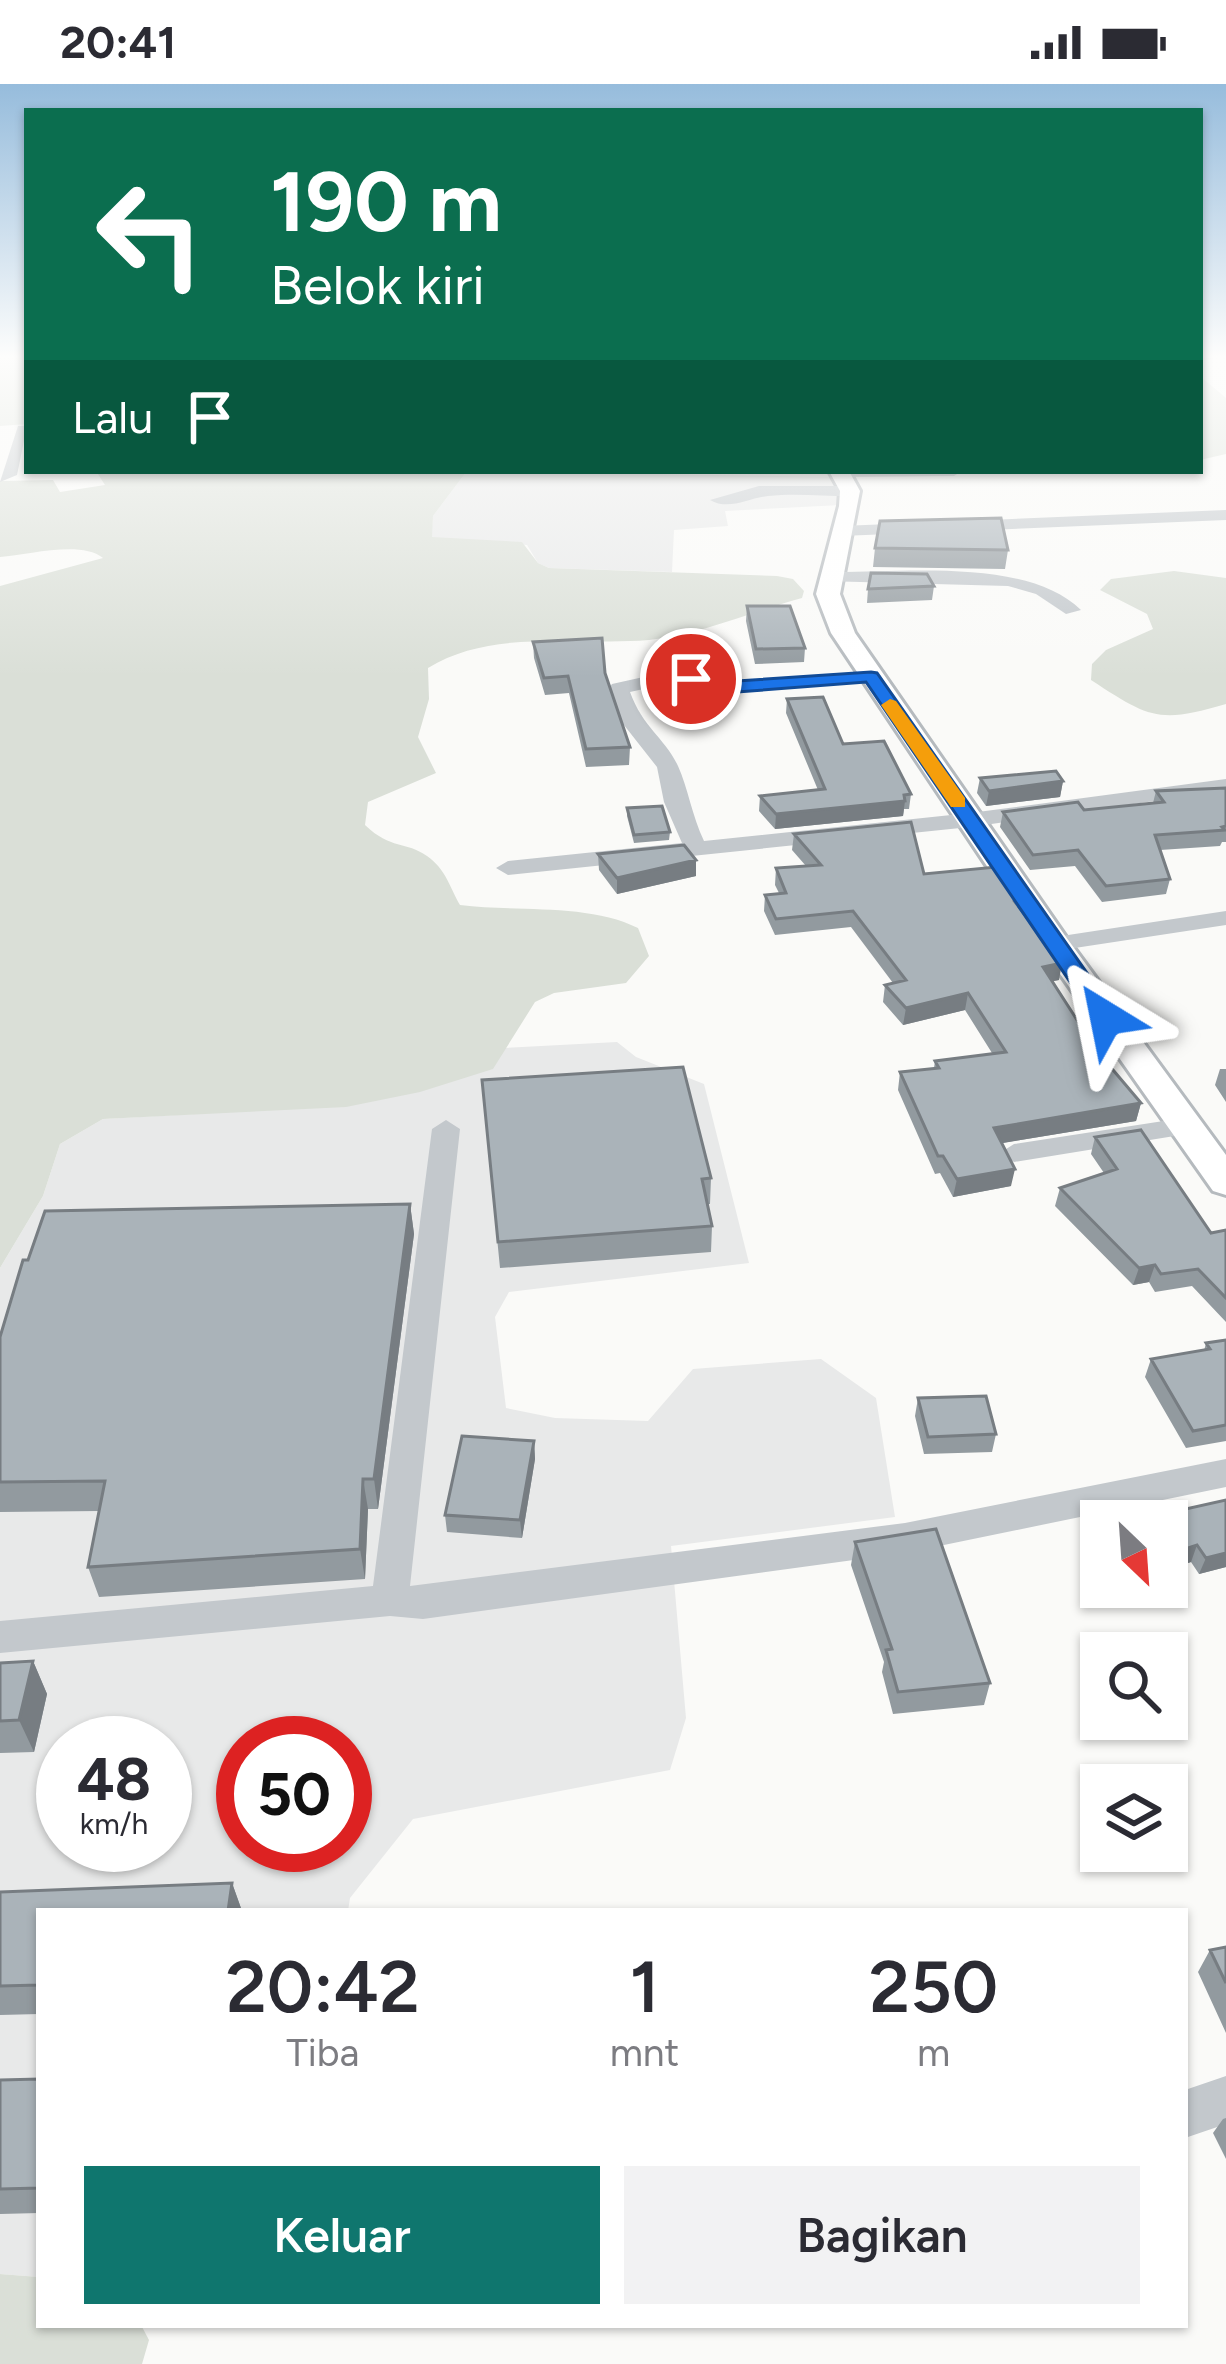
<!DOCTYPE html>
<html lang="id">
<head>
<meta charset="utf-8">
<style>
  body { margin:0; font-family:Figtree,sans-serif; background:#f2f2f3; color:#2b2b33; height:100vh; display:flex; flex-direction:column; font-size:45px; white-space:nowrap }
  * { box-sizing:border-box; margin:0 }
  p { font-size:39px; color:#7c7c81 }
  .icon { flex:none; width:66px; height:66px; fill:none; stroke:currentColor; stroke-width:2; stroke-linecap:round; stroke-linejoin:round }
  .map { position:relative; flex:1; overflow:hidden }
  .sheet { position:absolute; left:36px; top:1824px; width:1152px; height:420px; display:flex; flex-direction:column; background:#fff; border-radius:0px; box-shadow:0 3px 9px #0004 }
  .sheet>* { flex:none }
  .guide { position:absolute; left:24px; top:24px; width:1179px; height:366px; border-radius:0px; box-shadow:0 3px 9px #0004; background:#0b6e4f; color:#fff; overflow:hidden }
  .needle { width:78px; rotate:155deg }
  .buttons { position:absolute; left:1080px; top:1416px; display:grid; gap:24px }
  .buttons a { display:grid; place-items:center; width:108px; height:108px; border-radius:0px; background:#fff; box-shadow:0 3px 9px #0004; font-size:60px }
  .speed { position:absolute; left:36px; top:1632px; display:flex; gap:24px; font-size:60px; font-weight:700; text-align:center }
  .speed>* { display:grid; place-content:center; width:156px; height:156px; border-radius:50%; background:#fff; box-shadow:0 3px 9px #0004; line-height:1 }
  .speed small { font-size:30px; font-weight:400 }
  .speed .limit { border:18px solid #d22; background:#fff; color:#111 }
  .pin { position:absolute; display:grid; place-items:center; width:102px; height:102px; color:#fff; margin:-51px; border:6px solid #fff; border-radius:50%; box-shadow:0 3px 12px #0007 }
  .me { position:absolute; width:132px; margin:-66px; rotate:325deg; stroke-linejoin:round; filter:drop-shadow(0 0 9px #0008) }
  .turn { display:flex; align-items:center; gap:42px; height:252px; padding:0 48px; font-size:54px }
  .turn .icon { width:156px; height:156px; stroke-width:2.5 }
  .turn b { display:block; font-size:84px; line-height:102px }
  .then { display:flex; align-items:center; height:114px; padding:0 48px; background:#0003; gap:24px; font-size:45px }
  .eta { display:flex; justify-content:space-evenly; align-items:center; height:204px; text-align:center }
  .eta b { font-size:72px; font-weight:600; line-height:84px }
  .action { display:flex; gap:24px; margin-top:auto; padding:24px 48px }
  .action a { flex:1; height:138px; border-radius:0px; background:#0f766e; color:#fff; font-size:48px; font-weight:600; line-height:138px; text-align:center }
  .action a+a { background:#f2f2f3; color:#2b2b33 }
  .status { display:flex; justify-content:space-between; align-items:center; height:84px; padding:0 60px; background:#fff; direction:ltr }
  .status svg { height:33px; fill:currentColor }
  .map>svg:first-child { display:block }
</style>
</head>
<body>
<div class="status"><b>20:41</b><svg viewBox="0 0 49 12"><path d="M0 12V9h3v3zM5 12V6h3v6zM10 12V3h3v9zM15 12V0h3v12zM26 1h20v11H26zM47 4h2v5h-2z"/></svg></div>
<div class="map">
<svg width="1226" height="2280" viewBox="0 0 1226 2280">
  <rect width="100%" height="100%" fill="#fafaf8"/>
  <path fill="#e8e9e9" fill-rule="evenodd" d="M467 387 836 393 841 421 725 427 728 442 674 446 672 488 549 484 538 479 527 461 431 454 433 432Z
    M617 958 636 973 704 1000 749 1179 509 1208 495 1233 506 1324 555 1334 648 1337 693 1285 821 1275 876 1314 895 1433 671 1462 686 1634 670 1686 413 1735 350 1814 348 1827H39V2193L0 2190V1184L43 1112 60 1060 103 1035 194 1030 492 985 504 964ZM63 1659H165V1761H63ZM243 1659H345V1761H243Z"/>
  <path fill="#dadfd7" d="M0 274H27V340L0 342Z
    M1200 292 1226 314V370L1200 376Z
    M96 387H467L433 432 432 453 522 458 538 479 549 484 777 492 793 495 804 507 802 514C753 527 700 551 649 556 579 562 492 544 428 584L429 615 418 653 436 689 368 718 365 741C391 766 406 757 427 772 446 785 450 804 460 821 516 828 589 819 638 844L649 872 626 899 554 909 535 918 493 985 420 1008 346 1023 103 1035 60 1060 43 1112 0 1184V502L103 474C81 456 28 471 0 473V397L53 396 60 408 105 401Z
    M1174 487 1226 494V620C1159 640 1149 634 1091 596L1092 580 1106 566 1153 545 1147 530 1100 506 1111 495Z
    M0 2190 39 2193V2241H141L149 2256 142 2280H0Z"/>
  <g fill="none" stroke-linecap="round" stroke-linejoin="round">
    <g stroke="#b5babe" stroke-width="6">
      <path id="major" d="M829 387H849L860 407 840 510 855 549 1066 853 1226 1071V1111L1213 1107 1039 860 831 549 816 510 839 422 840 407Z"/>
    </g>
    <path fill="#c3c8cc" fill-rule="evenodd" d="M1200 274H1214L1200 278Z
      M18 342H27L17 391 0 398Z
      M834 387H962L954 392 841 393Z
      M759 402H850L858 407 850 412C823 412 794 409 768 412 748 414 729 427 710 416Z
      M1226 426V436L841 452 833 447 841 442Z
      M829 488C901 489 1027 473 1081 526L1066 530 1036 510 1008 502 823 497V489Z
      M871 587 878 589V597L737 609 657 602 630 608C643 644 665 654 678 682 688 704 692 732 704 757L970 729 1226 695V707L970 743 508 791 496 784 508 777 682 759 664 718 657 683 620 636 609 604 612 600 657 590 737 597Z
      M1226 827V841L1055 867 1043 860 1055 853Z
      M1183 1034 1197 1043 1193 1049 1014 1078 1000 1069 1014 1060Z
      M446 1036 460 1045 410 1502 905 1439 1226 1375V1403L905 1469 423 1535 390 1532 0 1569V1537L373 1502 432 1045Z
      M1226 1992V2040L1185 2054V2006Z"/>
    <use href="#major" fill="#fff" fill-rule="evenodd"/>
  </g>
  <path fill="#929a9f" d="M875 464 1008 466 1005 485 873 483Z
    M934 502 932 516 867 519 868 505Z
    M747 522 805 564 804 578 755 580 746 537Z
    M533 558 605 589 630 663 629 681 586 683 569 609 545 611 534 574Z
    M787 615 911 710 909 725H904L903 732 775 745 759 727 760 712 818 706 786 629Z
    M980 694 1063 697 1060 713 986 722 977 709Z
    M1226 704V758H1222L1220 762 1160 766 1170 795 1166 810 1102 818 1075 782 1030 786 1000 743 1003 728 1084 726 1153 719 1156 707Z
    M627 724 670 748 669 756 634 759 627 732Z
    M794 750 1019 818 1018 823 1059 896 1052 897 1097 967 1141 1019 1136 1037 1002 1059 1011 1102 953 1113 940 1089 935 1090 898 1006 900 988 934 984 935 977 992 969 965 926 903 941 883 918 885 901 893 899 851 843 775 851 764 827 765 811 779 809 775 801 776 784 806 782 792 766Z
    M598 770 696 776V792L617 810 599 786Z
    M1220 985H1226V1018L1215 1001Z
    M484 1021 711 1094 710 1120H707L712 1142 711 1168 500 1184Z
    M1095 1053 1211 1149 1226 1146V1238L1192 1202 1155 1208 1149 1198 1133 1201 1055 1122 1060 1104 1104 1089 1091 1070Z
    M410 1120 414 1150 378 1425H368L365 1495 99 1513 88 1483 99 1427 0 1428V1253Z
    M1226 1256V1357L1186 1364 1145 1293 1151 1275 1204 1267 1206 1259Z
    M918 1314 996 1350 992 1368 924 1370 915 1332Z
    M534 1357 535 1375 522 1454 447 1448 445 1431Z
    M1226 1416V1483L1199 1490 1191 1478 1167 1486Z
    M855 1458 990 1599 984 1621 893 1630 882 1588 884 1578 851 1481Z
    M33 1577 47 1610 34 1668 0 1669V1579Z
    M232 1799 242 1827H39V1930L0 1931V1808Z
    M1226 1863V1949L1198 1888 1210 1866Z
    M39 1995V2129L0 2130V1996Z
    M1226 2034V2075L1213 2049 1223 2035Z"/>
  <path fill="#777d82" d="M1063 697 1060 713 986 722 989 707Z
    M905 717 903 732 775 745 776 730Z
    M696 776V792L617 810V794Z
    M1062 879 1059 896 1039 900 1043 883Z
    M968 909 965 926 903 941 906 924Z
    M1141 1019 1136 1037 991 1061 994 1044Z
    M1015 1085 1011 1102 953 1113 957 1095Z
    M410 1120 414 1150 378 1425 374 1395Z
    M1155 1181 1149 1198 1133 1201 1139 1184Z
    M534 1357 535 1375 522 1454 520 1436Z
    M363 1395 368 1425 365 1495 360 1465Z
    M1197 1461 1191 1478 1167 1486V1471Z
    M1226 1469V1483L1199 1490 1206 1474Z
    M33 1577 47 1610 34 1668 19 1636Z
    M232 1799 242 1827H228Z"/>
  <path fill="#aab3b9" stroke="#777d82" stroke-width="3" d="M1001 434 1008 466 875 464 880 437Z
    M871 489 927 490 934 502 868 505Z
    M747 522H790L805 564 756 565Z
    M602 554 605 589 630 663 586 665 568 592 544 594 533 558Z
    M823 613 843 660 884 657 911 710 904 711 905 717 776 730 760 712 825 705 787 615Z
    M1056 687 1063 697 989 707 980 694Z
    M1226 704V742L1222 743 1225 746 1155 751 1170 795 1106 802 1078 766 1033 771 1003 728 1078 718 1084 726 1164 718 1156 707Z
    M662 722 670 748 634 751 627 724Z
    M911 738 924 790 996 783 1019 818H1015L1062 879 1043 883 1097 967 1141 1019 994 1044 1015 1085 957 1095 943 1072H938L900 988 939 984 935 977 1006 968 968 909 906 924 885 901 906 896 853 827 776 835 765 811 786 809 776 784 821 781 794 750Z
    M684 761 696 776 617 794 598 770Z
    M683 983 711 1094 702 1095 712 1142 498 1158 482 996Z
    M1141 1046 1211 1149 1226 1146V1214L1198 1185 1161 1190 1155 1181 1139 1184 1060 1104 1117 1085 1095 1053Z
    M410 1120 374 1395H363L360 1465 88 1483 105 1397 0 1398V1253L23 1176H28L45 1127Z
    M1226 1256V1341L1193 1347 1151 1275 1210 1265 1206 1259Z
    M986 1312 996 1350 928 1353 918 1314Z
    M462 1352 534 1357 520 1436 445 1431Z
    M1226 1416V1469L1206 1474 1197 1461 1167 1471V1437H1132Z
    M936 1445 990 1599 898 1608 886 1566 892 1565 855 1458Z
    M33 1577 19 1636 0 1637V1579Z
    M232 1799 228 1827H39V1901L0 1902V1808Z
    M1226 1863V1899L1210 1866Z
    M39 1995V2104L0 2105V1996Z"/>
  <linearGradient id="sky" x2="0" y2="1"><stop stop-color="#96bcdc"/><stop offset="0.46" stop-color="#fdfdfc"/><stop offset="1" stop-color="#fdfdfc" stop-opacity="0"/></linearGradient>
  <rect width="1226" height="593" fill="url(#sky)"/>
  <path fill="#1a73e8" stroke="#114b97" stroke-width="3" d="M871 588 877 589 1115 929V939H1098L866 598 737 608 682 595 691 590 737 597Z"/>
  <path fill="#f59e0b" d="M890 615 896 617 965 714V723H951L881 621Z"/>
</svg>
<div class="buttons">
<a><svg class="needle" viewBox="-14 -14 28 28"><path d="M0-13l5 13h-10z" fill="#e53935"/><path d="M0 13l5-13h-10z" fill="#7c7c81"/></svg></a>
<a><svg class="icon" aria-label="search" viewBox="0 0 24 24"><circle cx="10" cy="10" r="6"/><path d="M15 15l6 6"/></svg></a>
<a><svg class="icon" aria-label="layers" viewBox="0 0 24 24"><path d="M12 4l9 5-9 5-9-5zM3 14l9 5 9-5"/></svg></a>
</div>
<div class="speed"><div>48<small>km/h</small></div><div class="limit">50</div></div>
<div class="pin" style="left:691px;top:595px;background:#d93025"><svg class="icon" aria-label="arrive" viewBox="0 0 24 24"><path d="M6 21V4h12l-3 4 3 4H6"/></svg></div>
<svg class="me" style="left:1106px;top:934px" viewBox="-20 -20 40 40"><path d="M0-17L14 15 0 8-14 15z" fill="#1a73e8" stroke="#fff" stroke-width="4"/></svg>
<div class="guide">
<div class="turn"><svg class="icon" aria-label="left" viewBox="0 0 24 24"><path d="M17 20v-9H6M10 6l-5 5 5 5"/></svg><div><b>190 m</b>Belok kiri</div></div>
<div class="then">Lalu<svg class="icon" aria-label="arrive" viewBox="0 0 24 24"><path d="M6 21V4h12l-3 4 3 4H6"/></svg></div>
</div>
<section class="sheet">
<div class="eta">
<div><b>20:42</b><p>Tiba</p></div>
<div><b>1</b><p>mnt</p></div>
<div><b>250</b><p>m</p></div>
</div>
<div class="action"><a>Keluar</a><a>Bagikan</a></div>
</section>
</div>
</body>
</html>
